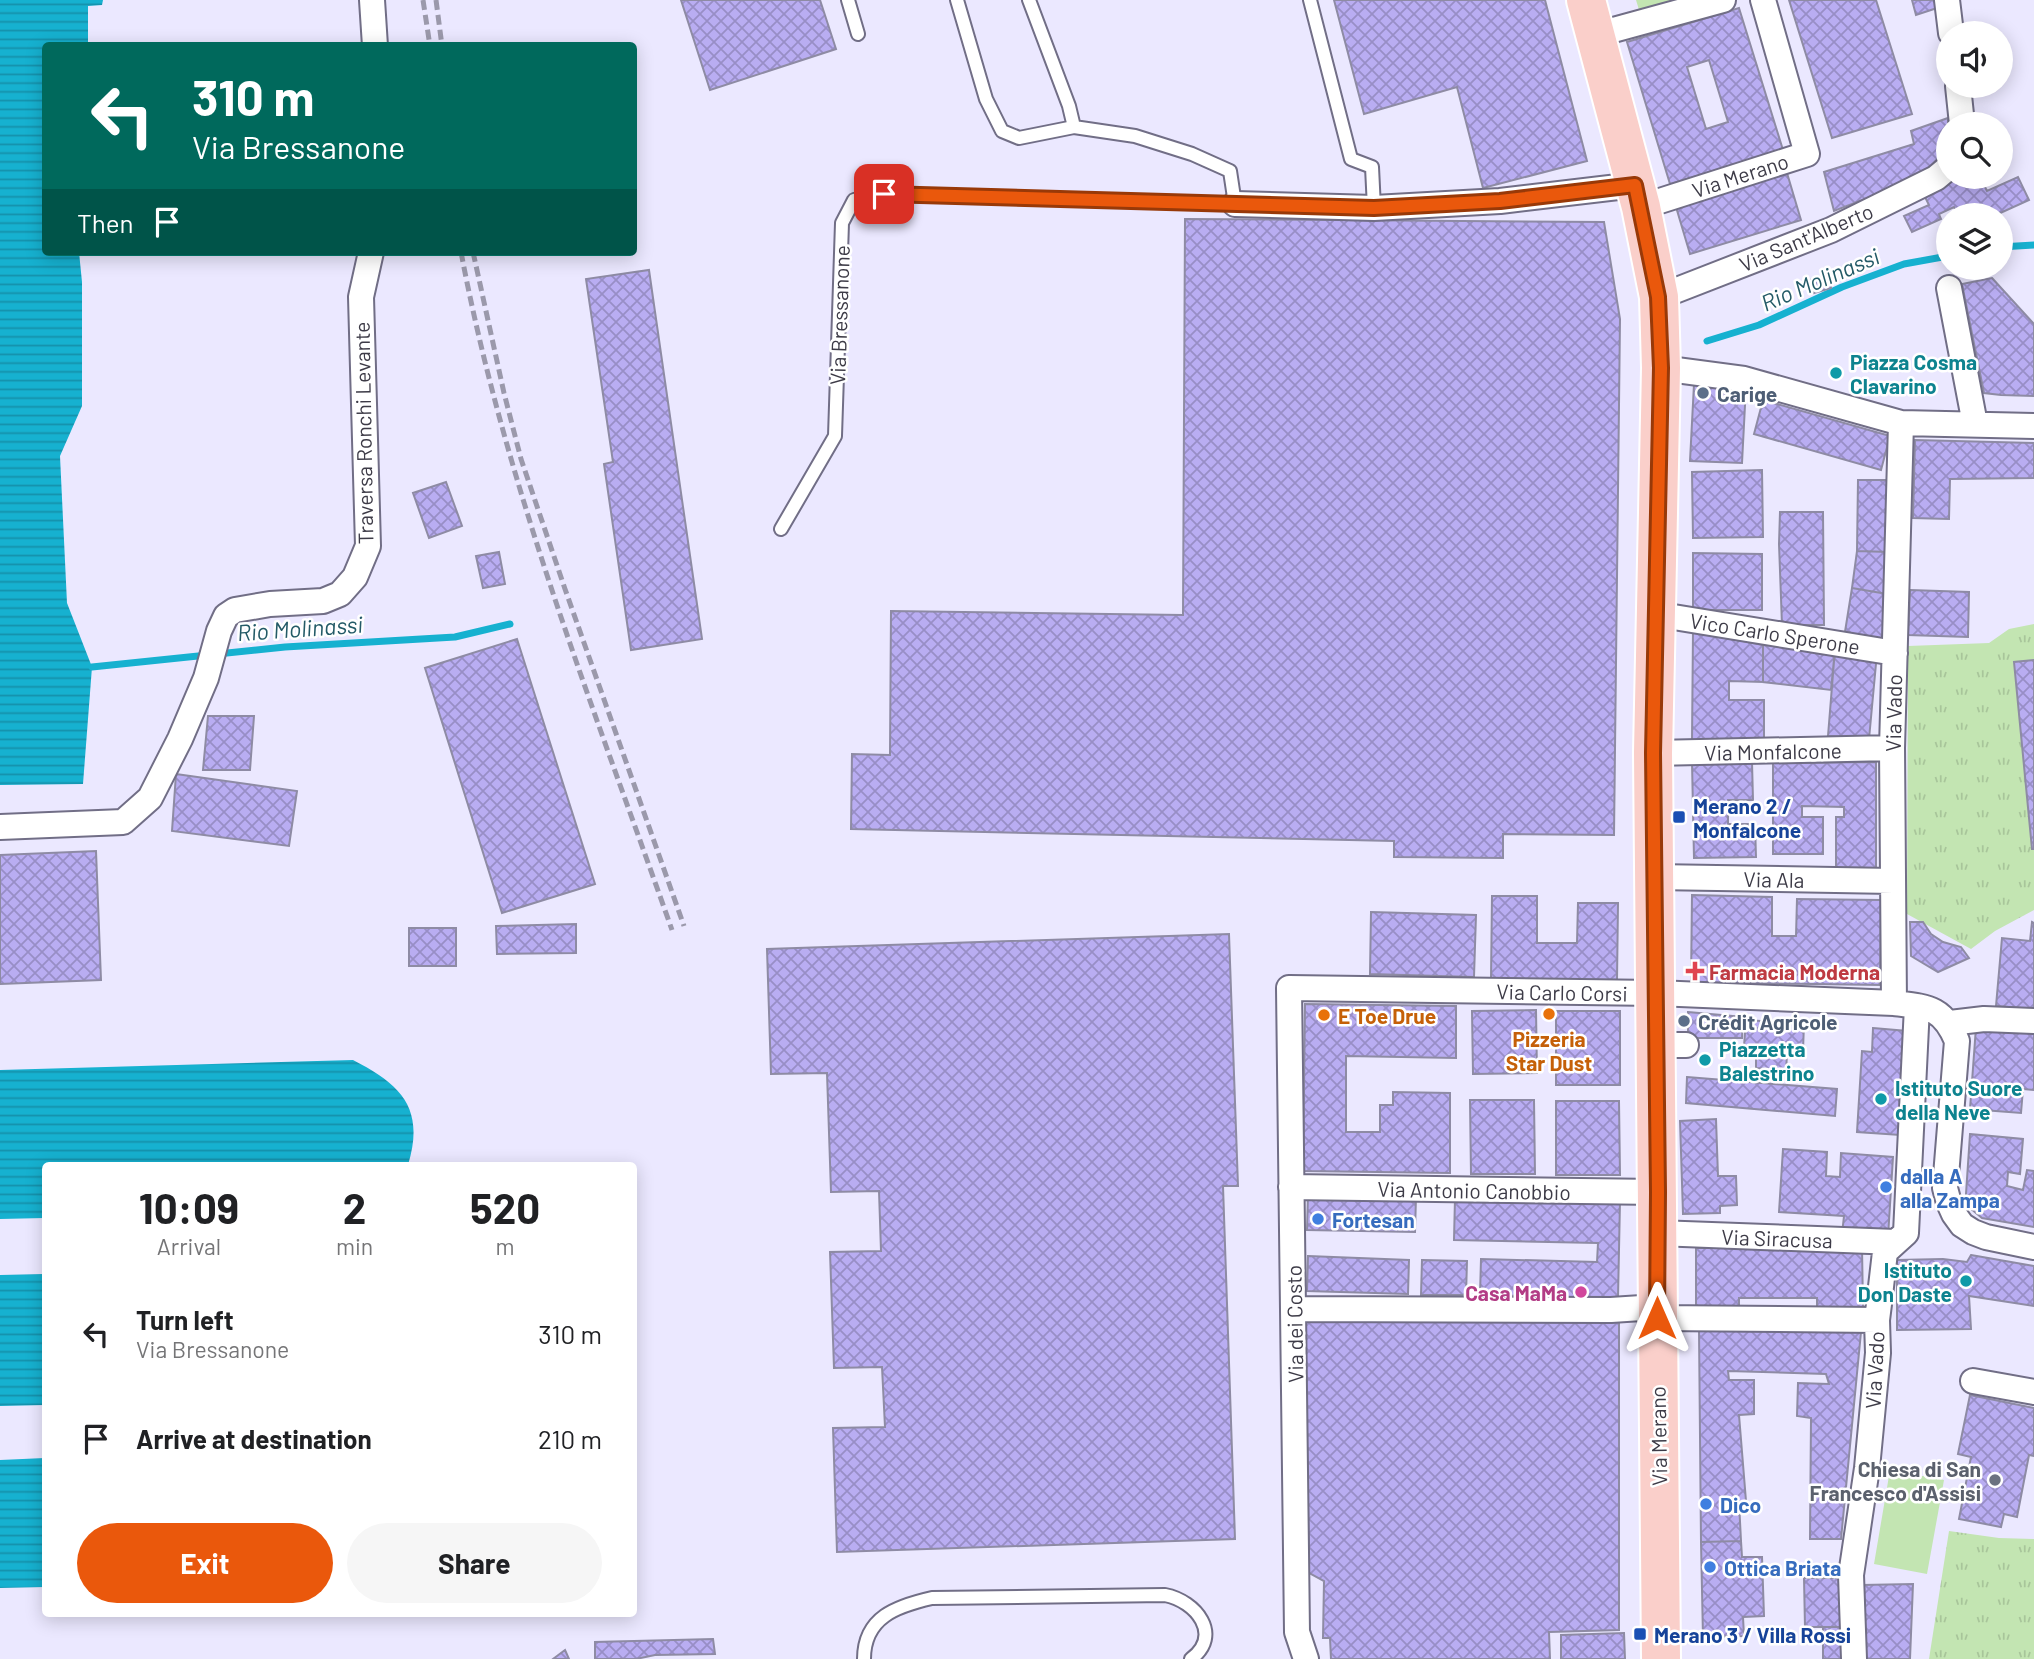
<!DOCTYPE html>
<html lang="en">
<head>
<meta charset="utf-8">
<style>
  body { margin:0; font-family:Barlow,sans-serif; background:#f6f6f6; color:#202124; height:100vh; display:flex; flex-direction:column; font-size:26px; white-space:nowrap }
  * { box-sizing:border-box; margin:0 }
  p { font-size:23px; color:#757577 }
  .icon { flex:none; width:38px; height:38px; fill:none; stroke:currentColor; stroke-width:2; stroke-linecap:round; stroke-linejoin:round }
  .map { position:relative; flex:1; overflow:hidden }
  .drawer { position:absolute; left:42px; top:1162px; width:595px; height:455px; display:flex; flex-direction:column; background:#fff; border-radius:7px; box-shadow:0 4px 18px #0003 }
  .drawer>* { flex:none }
  .banner { position:absolute; left:42px; top:42px; width:595px; height:214px; border-radius:7px; box-shadow:0 4px 18px #0003; background:#00695c; color:#fff; overflow:hidden }
  .controls { position:absolute; left:1936px; top:21px; display:grid; gap:14px }
  .controls a { display:grid; place-items:center; width:77px; height:77px; border-radius:50%; background:#fff; box-shadow:0 4px 18px #0003; font-size:35px }
  .pin { position:absolute; display:grid; place-items:center; width:60px; height:60px; color:#fff; margin:-30px; border-radius:14px; box-shadow:0 4px 10px #0006 }
  .me { position:absolute; width:77px; margin:-38px; rotate:0deg; stroke-linejoin:round; filter:drop-shadow(0 0 5px #0008) }
  .turn { display:flex; align-items:center; gap:24px; height:147px; padding:0 35px; font-size:32px }
  .turn .icon { width:91px; height:91px; stroke-width:2.5 }
  .turn b { display:block; font-size:49px; line-height:60px }
  .then { display:flex; align-items:center; height:66px; padding:0 35px; background:#0003; gap:14px; font-size:26px }
  .eta { display:flex; justify-content:space-evenly; align-items:center; height:119px; text-align:center }
  .eta b { font-size:42px; font-weight:700; line-height:49px }
  .button { display:flex; gap:14px; margin-top:auto; padding:14px 35px }
  .button a { flex:1; height:80px; border-radius:42px; background:#ea580c; color:#fff; font-size:28px; font-weight:700; line-height:80px; text-align:center }
  .button a+a { background:#f6f6f6; color:#202124 }
  ul { padding:0; list-style:none }
  li { display:flex; align-items:center; gap:21px; height:105px; padding:0 35px }
  li div { flex:1 }
  li b { display:block; font-size:26px }
  li em { font-style:normal }
  .map>svg:first-child { display:block }
</style>
</head>
<body>
<div class="map">
<svg width="2034" height="1659" viewBox="0 0 2034 1659">
  <defs>
    <pattern id="grass-tufts" width="24" height="20" patternUnits="userSpaceOnUse" patternTransform="scale(1.75)"><rect width="24" height="20" fill="#c3e5b2"/><path d="M3 7l-1-3M5 7V3M7 7l1-3M15 17l-1-3M17 17v-4M19 17l1-3" fill="none" stroke="#a8c59a"/></pattern>
    <pattern id="water-rules" width="6" height="5" patternUnits="userSpaceOnUse" patternTransform="scale(1.75)"><rect width="6" height="5" fill="#16b1d0"/><path d="M0 2.5h6" fill="none" stroke="#1591ab"/></pattern>
    <pattern id="building-cross-hatch" width="8" height="8" patternUnits="userSpaceOnUse" patternTransform="scale(1.75)"><rect width="8" height="8" fill="#b9adf2"/><path d="M0 0l8 8M0 8l8-8" fill="none" stroke="#988ec6"/></pattern>
  </defs>
  <rect width="100%" height="100%" fill="#ebe8ff"/>
  <path fill="url(#grass-tufts)" d="M2034 624V910L1995 931 1971 949 1907 914 1908 646 1989 643 2009 629Z
    M1949 1531 1999 1538 2034 1539V1659H1929Z"/>
  <path fill="#c3e5b2" d="M1636 0H1683L1640 13Z
    M1890 1470 1944 1480 1927 1574 1874 1564Z"/>
  <path fill="url(#water-rules)" d="M0 0H103L102 5 88 6V45L46 46V252H79L82 282V406L60 456 67 603 92 667 83 784 0 785Z
    M353 1060C402 1085 425 1109 408 1165L46 1166 45 1218 0 1219V1070Z
    M45 1274V1405L0 1406V1275Z
    M45 1458V1587L0 1588V1460Z"/>
  <g fill="none" stroke-linecap="round" stroke-linejoin="round">
    <path stroke="#16b1d0" stroke-width="7" d="M2000 247 2034 245
      M1707 341 1759 325 1842 287 1904 264 1948 256
      M92 667 285 647 455 637 510 624"/>
  </g>
  <path fill="url(#building-cross-hatch)" stroke="#8e8ba4" stroke-width="2" fill-rule="evenodd" d="M681 0H820L836 49 710 90Z
    M1334 0H1545L1587 161 1483 188 1457 87 1364 114Z
    M1789 0H1876L1912 114 1832 138Z
    M1912 0H1935L1937 8 1916 15Z
    M1739 8 1783 150 1670 184 1627 42ZM1709 60 1728 122 1706 129 1687 67Z
    M1948 118V148L1919 178 1834 211 1824 172 1914 144 1911 131Z
    M1787 173 1801 220 1690 254 1676 207Z
    M1948 177H1980L1987 191 2018 177 2029 200 1996 215H1958L1954 207 1939 214 1941 219 1912 232 1904 216 1929 205 1921 189Z
    M1185 219 1604 222 1620 319 1614 835 1503 834V858L1394 857V841L851 829 852 754 890 755 891 611 1183 615Z
    M649 270 702 639 631 650 604 464 613 462 586 279Z
    M1829 275 1831 288 1814 293 1810 280Z
    M1992 278 2034 324V396L2001 395 1984 393 1962 284Z
    M1694 384 1746 386 1742 463 1690 461Z
    M1763 400 1890 436 1881 470 1754 434Z
    M1915 440 2034 443V478L1950 479 1949 519 1913 518Z
    M1762 470 1763 537 1693 538 1692 472Z
    M1858 480H1890L1889 552 1857 551Z
    M446 482 462 526 429 538 413 493Z
    M1780 512H1823L1824 625H1782L1779 544Z
    M1857 551 1889 552 1893 595 1852 588Z
    M499 552 505 584 483 588 476 556Z
    M1693 553 1762 554V610H1693Z
    M1852 588 1893 595 1885 644 1844 638Z
    M1910 590 1969 592 1968 637 1908 635Z
    M1693 631 1763 645V682L1729 681V700H1764V742H1692Z
    M517 639 595 884 502 913 425 668Z
    M1763 645 1835 649 1831 690 1763 682Z
    M1835 649 1877 653 1869 739 1828 736Z
    M2034 660V849H2032L2014 662Z
    M208 716H254L250 770H203Z
    M1692 762H1752L1753 800H1728V824H1755L1756 857 1694 858Z
    M1876 762V869H1836V817H1844V807L1802 806V817H1823V854H1773V763Z
    M176 774 297 791 289 846 172 831Z
    M96 851 101 980 0 984V855Z
    M1692 895 1772 897V936H1796L1797 899 1881 900 1880 985 1691 982Z
    M1492 896H1537V943H1577L1578 903H1618L1617 981 1491 979Z
    M1371 912 1476 915 1474 977 1370 974Z
    M1910 922H1923L1931 934 1943 942 1961 947 1969 958 1938 972 1911 956Z
    M2032 922 2034 923V1009L1996 1006 2002 938 2030 941Z
    M576 924V953L497 954 496 926Z
    M409 928H456V966H409Z
    M1229 934 1238 1186H1223L1235 1539 837 1552 833 1428 885 1427 882 1367 834 1368 830 1252 881 1251 879 1191 831 1192 827 1073 771 1074 767 949Z
    M1305 1004 1456 1006V1058L1346 1056V1132H1380V1105H1393V1092L1450 1093V1173L1303 1171Z
    M1536 1010 1537 1073 1473 1074 1472 1011Z
    M1556 1011H1620V1085H1556Z
    M1688 1012 1743 1017 1742 1038H1688Z
    M1746 1020 1804 1024 1803 1050 1744 1046Z
    M1976 1027 2034 1032V1090L2023 1089 2021 1113 1970 1109Z
    M1873 1028 1907 1031 1900 1135 1857 1132 1862 1051 1872 1052Z
    M1756 1052 1787 1054 1786 1071 1756 1068Z
    M1687 1077 1837 1089 1835 1116 1686 1103Z
    M1470 1100H1534L1535 1174H1471Z
    M1556 1101H1619L1620 1175H1556Z
    M1716 1119 1718 1176H1736L1737 1205 1720 1206V1213L1683 1214 1680 1121Z
    M1970 1134 2023 1139 2020 1174 2008 1172 2007 1186 2023 1190 2027 1170 2034 1171V1227L1982 1218 1970 1208 1966 1194Z
    M1783 1149 1827 1152 1826 1176 1840 1177 1841 1153 1893 1157 1888 1237 1842 1234 1844 1216 1779 1212Z
    M1308 1194 1416 1197 1415 1232 1307 1230Z
    M1455 1198 1620 1201 1618 1298 1480 1295 1481 1259 1597 1262 1598 1243 1454 1240Z
    M1862 1247 1863 1308H1817V1298H1739V1309H1696V1248Z
    M1971 1255 2034 1266V1306L1969 1296 1971 1329 1897 1330V1260L1943 1259 1967 1262Z
    M1308 1256 1409 1260 1408 1294 1307 1291Z
    M1422 1260 1467 1261 1466 1295H1421Z
    M1305 1316 1619 1322V1630L1549 1632 1550 1659H1331L1330 1638H1323L1324 1581 1309 1573Z
    M1699 1330 1861 1332 1841 1539H1810L1811 1418 1797 1416 1798 1383 1829 1384 1826 1374 1728 1371 1729 1380H1754V1414L1739 1415 1746 1501 1739 1502 1741 1541 1701 1542Z
    M1970 1395 2034 1408V1456L2029 1455 2017 1517 2004 1514 2001 1527 1959 1519 1971 1457 1958 1454Z
    M1741 1541 1742 1557H1762L1764 1616 1743 1617 1744 1636 1703 1637 1701 1542Z
    M1804 1578H1841L1842 1627H1805Z
    M1913 1584 1910 1659H1858L1862 1585Z
    M1823 1627H1842V1659H1823Z
    M1624 1633 1625 1659H1561V1635Z
    M713 1639 715 1654 655 1655 636 1659H595V1642Z
    M565 1650 569 1659H553Z"/>
  <g fill="none" stroke-linecap="round" stroke-linejoin="round">
    <g stroke="#716e86" stroke-width="16">
      <path id="lane" d="M848 0 858 34
        M1029 0 1069 106 1074 127
        M1310 0 1351 159 1372 167 1374 208
        M781 529 835 436 842 223 854 200 884 194 1235 204 1230 171 1192 154 1135 136 1074 127 1019 138 1002 131 986 99 957 0
        M864 1659C864 1617 897 1606 932 1598L1165 1595C1196 1601 1223 1635 1191 1659"/>
    </g>
    <g stroke="#716e86" stroke-width="28">
      <path id="street" d="M372 0 375 46
        M1947 0 1951 33
        M1595 35 1723 0
        M1958 86 1962 124
        M1235 204 1374 208 1500 201 1635 185
        M1641 207 1807 154 1763 0
        M1949 288 1975 424
        M1659 297 1831 230 1936 178 1948 168
        M1661 368 1744 379 1901 423 2034 426
        M1655 614 1895 653
        M1653 753 1892 748
        M0 827 123 822 150 798 180 739 206 678 219 631 226 616 235 610 270 604 323 601 340 594 355 577 368 546 361 297 371 252
        M1654 877 1893 881
        M1894 1003 1892 748 1901 423
        M1950 1023 1984 1019 2034 1021
        M1656 1045H1686
        M1291 1187 1658 1192
        M1657 1233 1896 1242
        M1294 1309 1611 1310 1657 1307
        M1657 1318 1877 1320
        M1973 1381 2034 1392
        M1306 1659 1297 1632 1289 988 1656 993 1894 1003C1928 1007 1943 1007 1957 1041L1945 1188 1949 1203 1954 1214 1962 1225 1973 1232 1986 1237 2034 1247
        M1854 1659 1851 1575 1867 1468 1878 1353 1877 1320 1879 1304 1885 1252 1906 1233 1917 1006"/>
    </g>
    <g stroke="#fff" stroke-width="42">
      <path id="primary" d="M1586 0 1641 207 1659 297 1661 368 1653 753 1661 1659"/>
    </g>
    <use href="#lane" stroke="#fff" stroke-width="12"/>
    <use href="#street" stroke="#fff" stroke-width="24"/>
    <use href="#primary" stroke="#facfca" stroke-width="38"/>
    <path stroke="#9b99ab" stroke-width="5" stroke-dasharray="10 5" stroke-linecap="butt" d="M423 0 430 46
      M436 0 442 46
      M461 252C505 485 593 706 672 930
      M473 252 504 393 521 459 565 589 684 926"/>
  </g>
  <g fill="none" stroke-linecap="round" stroke-linejoin="round">
    <g stroke="#983908" stroke-width="18">
      <path id="route" d="M884 194 1374 208 1500 201 1635 185 1658 297 1661 368 1653 753 1658 1192 1657 1318"/>
    </g>
    <use href="#route" stroke="#ea580c" stroke-width="12"/>
  </g>
  <g fill="#0f9aa8" stroke="#fff" stroke-width="2.5">
    <circle cx="1836" cy="373" r="7"/>
    <circle cx="1705" cy="1060" r="7"/>
    <circle cx="1881" cy="1099" r="7"/>
    <circle cx="1966" cy="1281" r="7"/>
  </g>
  <g fill="#5c6f8a" stroke="#fff" stroke-width="2.5">
    <circle cx="1703" cy="393" r="7"/>
    <circle cx="1684" cy="1021" r="7"/>
  </g>
  <g fill="#1a4fb4" stroke="#fff" stroke-width="2.5">
    <rect x="1672" y="810" width="14" height="14" rx="3.5"/>
    <rect x="1633" y="1627" width="14" height="14" rx="3.5"/>
  </g>
  <path fill="#e0444e" stroke="#fff" stroke-width="2.5" d="M1691.5 960.5h7v7h7v7h-7v7h-7v-7h-7v-7h7z"/>
  <g fill="#e8710a" stroke="#fff" stroke-width="2.5">
    <circle cx="1549" cy="1014" r="7"/>
    <circle cx="1324" cy="1015" r="7"/>
  </g>
  <g fill="#3f7fe0" stroke="#fff" stroke-width="2.5">
    <circle cx="1886" cy="1187" r="7"/>
    <circle cx="1318" cy="1219" r="7"/>
    <circle cx="1706" cy="1504" r="7"/>
    <circle cx="1710" cy="1567" r="7"/>
  </g>
  <circle fill="#d1479c" stroke="#fff" stroke-width="2.5" cx="1581" cy="1292" r="7"/>
  <circle fill="#6b7280" stroke="#fff" stroke-width="2.5" cx="1995" cy="1480" r="7"/>
  <g text-anchor="middle" dominant-baseline="central" stroke-width="5" stroke-linejoin="round" paint-order="stroke">
    <g font-size="21" fill="#3d3b47" stroke="#fff">
      <text transform="translate(1740 175) rotate(-18)">Via Merano</text>
      <text transform="translate(1806 237) rotate(-23)">Via Sant'Alberto</text>
      <text transform="translate(839 315) rotate(-88)">Via Bressanone</text>
      <text transform="translate(363 433) rotate(-91)">Traversa Ronchi Levante</text>
      <text transform="translate(1775 633) rotate(9)">Vico Carlo Sperone</text>
      <text transform="translate(1893 713) rotate(-89)">Via Vado</text>
      <text transform="translate(1773 751) rotate(-1)">Via Monfalcone</text>
      <text transform="translate(1774 879) rotate(1)">Via Ala</text>
      <text transform="translate(1562 992) rotate(1)">Via Carlo Corsi</text>
      <text transform="translate(1474 1190) rotate(1)">Via Antonio Canobbio</text>
      <text transform="translate(1777 1238) rotate(2)">Via Siracusa</text>
      <text transform="translate(1294 1324) rotate(-91)">Via dei Costo</text>
      <text transform="translate(1874 1370) rotate(-87)">Via Vado</text>
      <text transform="translate(1658 1436) rotate(-91)">Via Merano</text>
    </g>
    <g font-size="21" font-weight="bold" fill="#0d838f" stroke="#fff" text-anchor="start">
      <text x="1850" y="361">Piazza Cosma<tspan x="1850" dy="24">Clavarino</tspan></text>
      <text x="1719" y="1048">Piazzetta<tspan x="1719" dy="24">Balestrino</tspan></text>
      <text x="1895" y="1087">Istituto Suore<tspan x="1895" dy="24">della Neve</tspan></text>
      <text x="1952" y="1269" text-anchor="end">Istituto<tspan x="1952" dy="24">Don Daste</tspan></text>
    </g>
    <g font-size="21" font-weight="bold" fill="#4e5e75" stroke="#fff" text-anchor="start">
      <text x="1717" y="393">Carige</text>
      <text x="1698" y="1021">Crédit Agricole</text>
    </g>
    <g font-size="21" font-weight="bold" fill="#164399" stroke="#fff" text-anchor="start">
      <text x="1693" y="805">Merano 2 /<tspan x="1693" dy="24">Monfalcone</tspan></text>
      <text x="1654" y="1634">Merano 3 / Villa Rossi</text>
    </g>
    <g font-size="21" font-weight="bold" fill="#be3a42" stroke="#fff" text-anchor="start">
      <text x="1709" y="971">Farmacia Moderna</text>
    </g>
    <g font-size="21" font-weight="bold" fill="#c56008" stroke="#fff" text-anchor="start">
      <text x="1338" y="1015">E Toe Drue</text>
      <text x="1549" y="1038" text-anchor="middle">Pizzeria<tspan x="1549" dy="24">Star Dust</tspan></text>
    </g>
    <g font-size="21" font-weight="bold" fill="#366cbe" stroke="#fff" text-anchor="start">
      <text x="1900" y="1175">dalla A<tspan x="1900" dy="24">alla Zampa</tspan></text>
      <text x="1332" y="1219">Fortesan</text>
      <text x="1720" y="1504">Dico</text>
      <text x="1724" y="1567">Ottica Briata</text>
    </g>
    <g font-size="21" font-weight="bold" fill="#b23c85" stroke="#fff" text-anchor="end">
      <text x="1567" y="1292">Casa MaMa</text>
    </g>
    <g font-size="21" font-weight="bold" fill="#5b616d" stroke="#fff" text-anchor="end">
      <text x="1981" y="1468">Chiesa di San<tspan x="1981" dy="24">Francesco d'Assisi</tspan></text>
    </g>
    <g font-size="23" font-style="italic" fill="#235a67" stroke="#fff">
      <text transform="translate(1820 279) rotate(-23)">Rio Molinassi</text>
      <text transform="translate(300 628) rotate(-4)">Rio Molinassi</text>
    </g>
  </g>
</svg>
<div class="controls">
<a><svg class="icon" aria-label="sound" viewBox="0 0 24 24"><path d="M4 9h4l5-4v14l-5-4H4zM17 9q2 3 0 6"/></svg></a>
<a><svg class="icon" aria-label="search" viewBox="0 0 24 24"><circle cx="10" cy="10" r="6"/><path d="M15 15l6 6"/></svg></a>
<a><svg class="icon" aria-label="layers" viewBox="0 0 24 24"><path d="M12 4l9 5-9 5-9-5zM3 14l9 5 9-5"/></svg></a>
</div>
<div class="pin" style="left:884px;top:194px;background:#d93025"><svg class="icon" aria-label="arrive" viewBox="0 0 24 24"><path d="M6 21V4h12l-3 4 3 4H6"/></svg></div>
<svg class="me" style="left:1657px;top:1318px" viewBox="-20 -20 40 40"><path d="M0-17L14 15 0 8-14 15z" fill="#ea580c" stroke="#fff" stroke-width="4"/></svg>
<div class="banner">
<div class="turn"><svg class="icon" aria-label="left" viewBox="0 0 24 24"><path d="M17 20v-9H6M10 6l-5 5 5 5"/></svg><div><b>310 m</b>Via Bressanone</div></div>
<div class="then">Then<svg class="icon" aria-label="arrive" viewBox="0 0 24 24"><path d="M6 21V4h12l-3 4 3 4H6"/></svg></div>
</div>
<section class="drawer">
<div class="eta">
<div><b>10:09</b><p>Arrival</p></div>
<div><b>2</b><p>min</p></div>
<div><b>520</b><p>m</p></div>
</div>
<ul>
<li><svg class="icon" aria-label="left" viewBox="0 0 24 24"><path d="M17 20v-9H6M10 6l-5 5 5 5"/></svg><div><b>Turn left</b><p>Via Bressanone</p></div><em>310 m</em></li>
<li><svg class="icon" aria-label="arrive" viewBox="0 0 24 24"><path d="M6 21V4h12l-3 4 3 4H6"/></svg><div><b>Arrive at destination</b></div><em>210 m</em></li>
</ul>
<div class="button"><a>Exit</a><a>Share</a></div>
</section>
</div>
</body>
</html>
